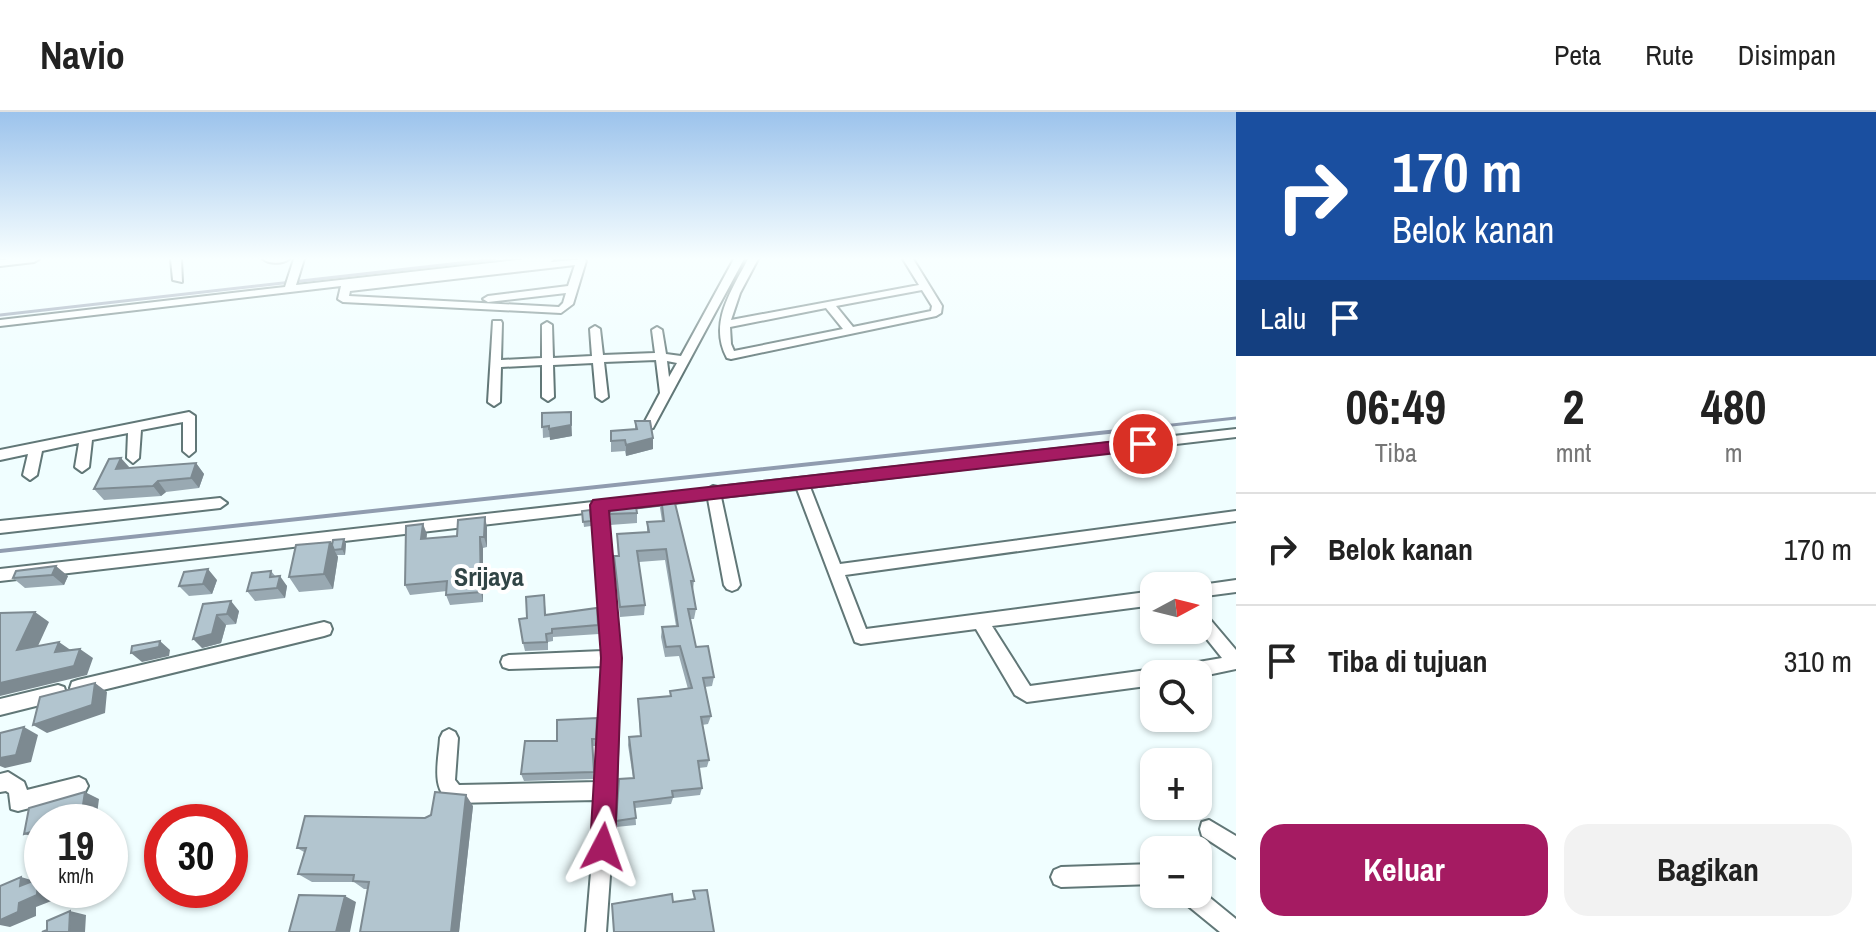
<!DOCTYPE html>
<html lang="id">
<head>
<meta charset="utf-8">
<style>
  body { margin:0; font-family:"Archivo Narrow",sans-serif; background:#f2f2f2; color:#222; height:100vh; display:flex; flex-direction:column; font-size:30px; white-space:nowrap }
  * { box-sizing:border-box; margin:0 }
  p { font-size:26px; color:#767676 }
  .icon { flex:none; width:44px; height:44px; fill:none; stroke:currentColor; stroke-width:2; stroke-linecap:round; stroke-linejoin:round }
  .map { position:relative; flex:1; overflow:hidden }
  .sheet { display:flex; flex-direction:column; background:#fff; width:640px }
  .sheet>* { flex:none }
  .banner { background:#1a4fa0; color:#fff; overflow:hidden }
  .needle { width:52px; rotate:83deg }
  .tools { position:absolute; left:1140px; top:460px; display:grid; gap:16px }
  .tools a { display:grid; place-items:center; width:72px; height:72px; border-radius:16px; background:#fff; box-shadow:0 2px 6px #0004; font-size:40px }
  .speed { position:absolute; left:24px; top:692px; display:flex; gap:16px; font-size:40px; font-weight:700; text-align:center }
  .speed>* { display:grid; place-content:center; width:104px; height:104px; border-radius:50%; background:#fff; box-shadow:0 2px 6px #0004; line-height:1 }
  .speed small { font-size:20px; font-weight:400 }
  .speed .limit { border:12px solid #d22; background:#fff; color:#111 }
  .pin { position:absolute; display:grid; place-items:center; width:68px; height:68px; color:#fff; margin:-34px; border:4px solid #fff; border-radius:50%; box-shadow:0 2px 8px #0007 }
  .me { position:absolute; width:88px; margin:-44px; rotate:4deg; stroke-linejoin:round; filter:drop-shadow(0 0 6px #0008) }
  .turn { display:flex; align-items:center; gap:28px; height:168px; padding:0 24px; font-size:36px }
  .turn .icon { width:104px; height:104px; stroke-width:2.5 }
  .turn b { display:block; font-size:56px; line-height:68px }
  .then { display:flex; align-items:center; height:76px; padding:0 24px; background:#0003; gap:16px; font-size:30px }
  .eta { display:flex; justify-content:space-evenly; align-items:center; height:136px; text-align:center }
  .eta b { font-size:48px; font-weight:700; line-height:56px }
  .action { display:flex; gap:16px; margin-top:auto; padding:16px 24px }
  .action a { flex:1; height:92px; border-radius:24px; background:#a51b62; color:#fff; font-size:32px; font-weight:700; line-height:92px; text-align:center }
  .action a+a { background:#f2f2f2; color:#222 }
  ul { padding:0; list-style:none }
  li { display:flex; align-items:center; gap:24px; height:112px; padding:0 24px; border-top:2px solid #e0e0e0 }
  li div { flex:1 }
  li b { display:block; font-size:30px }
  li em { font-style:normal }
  header { display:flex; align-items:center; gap:48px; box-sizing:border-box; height:112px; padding:0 40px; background:#fff; border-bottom:2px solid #e0e0e0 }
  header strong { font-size:38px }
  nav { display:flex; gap:44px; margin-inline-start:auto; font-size:28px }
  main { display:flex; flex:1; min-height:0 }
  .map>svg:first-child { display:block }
</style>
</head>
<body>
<header>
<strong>Navio</strong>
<nav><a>Peta</a><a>Rute</a><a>Disimpan</a></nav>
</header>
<main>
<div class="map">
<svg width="1236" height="820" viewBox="0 0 1236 820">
  <rect width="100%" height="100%" fill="#f0feff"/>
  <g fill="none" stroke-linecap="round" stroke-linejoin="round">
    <path stroke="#909caf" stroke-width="3" d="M0 203 495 147
      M1117 319 1236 306"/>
    <path stroke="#909caf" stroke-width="4" d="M0 439 1136 317"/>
    <g stroke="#617777" stroke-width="4">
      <path id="minor" d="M11 147H39L34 150 0 154V148Z
        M171 147H181L182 170 173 168Z
        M263 147H289C283 152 269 152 263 147Z
        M294 147H304L296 173 526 147H554L551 150 584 147 586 149 573 192 561 201 343 190 338 187 341 174 0 214V208L285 175ZM575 153 568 174 488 184 483 187 488 190 566 181 563 191 559 195 349 184 350 179Z
        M734 147H744L653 316 649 317 643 313 660 281 656 248 604 250 608 285 602 289 596 285 593 251 553 253 554 285 548 289 542 285V253L501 255 500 290 494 294 488 290 493 209H501L502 211 501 248 542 246V213L547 210 552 213 553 246 592 244 590 217 595 214 600 217 603 243 655 241 652 218 657 215 662 218 666 242 681 244ZM667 249 677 251 669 265Z
        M748 147H758L740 181 731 208 919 173 903 147H913L942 194 941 201 936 204 731 247 727 246C708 211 732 178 748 147ZM922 178 932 194 931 199 853 215 836 194ZM826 196 843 217 734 239 731 232 730 215Z
        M189 300 195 304V339L189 344 183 339V310L141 318 139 346 133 351 127 346 128 321 92 328 89 355 82 360 75 355 79 331 42 339 37 363 30 368 23 363 28 342 0 348V338Z
        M1236 317V325L810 375 840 452 1236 399V409L845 463 866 517 1154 479V493L992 514 1030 574 1154 557 1161 562H1154V573L1027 590 1015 583 976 517 861 532 855 530 797 377 721 385 740 473 737 477 732 479 727 477 724 473 708 387 606 399 620 546 616 679 606 820H586L597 688 454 691C429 681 439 647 440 626L443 620 449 617 455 620 458 626 455 668 459 673 598 670 604 554 509 557 503 555 501 550 503 545 509 543 603 539 593 400 0 469V457L708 377 713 374 718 375Z
        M220 386 227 391 220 396 0 421V409Z
        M1236 468V480L1198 485V474H1194Z
        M1198 497 1203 499 1236 538V557L1198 565V562H1167L1169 557 1175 554 1222 546 1198 516Z
        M324 510 330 512 332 517 330 522 324 524 78 584 72 582 70 576 72 570 78 568Z
        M58 573 64 575 66 581 64 587 0 603V587Z
        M8 660 24 670 27 678 79 665 85 668 88 674 85 680 79 683 18 699 11 697 9 681 6 679 0 680V662Z
        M1209 708 1236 724V746L1202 724 1200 717 1202 710Z
        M1154 752V772L1061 775 1054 772 1051 765 1054 758 1061 755Z
        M1198 776 1236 807V820H1220L1182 789 1179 782H1198Z"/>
    </g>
    <use href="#minor" fill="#fff" fill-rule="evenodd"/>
  </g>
  <path fill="#99a9b2" d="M542 301 572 324 550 328V325L543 326Z
    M635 309 653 337 626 344 625 339 611 340V319L635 318Z
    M196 351 204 362 199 376 166 380 161 384 104 388 94 377 130 356Z
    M661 385 694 469 693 478 696 497 694 507H690L696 535 714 565 712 574 705 575 711 604 708 612 702 613 709 648 707 655 699 656 702 676 700 683 673 686 671 692 635 696 636 713 616 715V709L633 666 628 633 629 625 640 624 638 587 670 584V579L688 577 679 544 665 545 661 525 662 515 676 514 665 448 639 450 645 493 644 503 620 505 614 455V444H618L617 422 647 420V410L662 409 660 396Z
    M609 391 637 401V411L610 413Z
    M590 398 591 414 584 415 582 399Z
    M487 415V435L483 436V490L450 493 446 483 447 479 410 483 405 473 427 422 426 427 457 424Z
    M344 427 346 432 345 443H337L338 445 333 477 299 480 289 465 332 433Z
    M16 459 68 464 64 473 25 476 13 466Z
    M271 459 276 465 287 474 285 486 255 489 247 479Z
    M217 468 212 482 189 484 179 474Z
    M544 483 546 503 597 496 599 522 553 525V529L548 530V538L525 539 523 531 527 506Z
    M239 499 236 512 226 513 221 531 202 536 199 505Z
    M597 606V634H593L594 667 524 669 521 662 557 629Z
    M473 694 459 820H360L368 777H364L354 770H312L298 762 304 740 297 736 425 706Z"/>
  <path fill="#7d8a91" d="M571 300 572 324 550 328 549 317Z
    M653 326V337L626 344V333Z
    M121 346 130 356 116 357Z
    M196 351 204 362 199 376 191 366Z
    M158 369 166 380 161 384 153 374Z
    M485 405 487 415V435L484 425Z
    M423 412 427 422 425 438 421 427Z
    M480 425 483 436V490L481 480Z
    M344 427 346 432 345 443 342 437Z
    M330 430 338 445 333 477 324 462Z
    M56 454 68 464 64 473 52 463Z
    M208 457 217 468 212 482 203 472Z
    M280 464 287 474 285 486 277 476Z
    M231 489 239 499 236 512 227 502Z
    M35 500 49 510 32 547 17 538Z
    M217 503 226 513 221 531 202 536 193 527Z
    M160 529 170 538 169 544 142 550 131 541Z
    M59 530 72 539 55 540Z
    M80 537 93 546 87 563 0 584V571Z
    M95 571 107 580 105 601 47 621 33 613Z
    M24 615 38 623 31 650 5 656 0 654V646Z
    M85 680 99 687 96 710H67Z
    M466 683 473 694 459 820H451Z
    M42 717V727L24 722Z
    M21 765 38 770 20 774Z
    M38 767 42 768V778H54V788L36 795V804L10 815 0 813V808L19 791Z
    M345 784 356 790 350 820H336Z
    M70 799 86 803 85 820H69Z"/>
  <path fill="#b2c5cf" stroke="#7d8a91" stroke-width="2" d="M571 300V313L549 317V314L542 315V301Z
    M635 309H650L653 326 626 333 625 328 611 329V319L637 317Z
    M121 346 116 357 196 351 191 366 158 369 153 374 94 377 109 347Z
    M673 383 694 469H691L696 497H688L696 535 708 534 714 565 703 566 711 604 701 605 709 648 698 649 702 676 672 679 673 685 634 690 636 706 616 709 619 667 634 666 629 625 641 624 638 587 671 584 670 579 692 576 680 534 666 535 662 515 678 514 666 437 637 439 645 493 620 495 614 444H619L617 422 649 420 647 410 664 409 661 385Z
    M635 389 637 401 610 402 609 391Z
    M590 398 591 409 583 410 582 399Z
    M485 405 484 425H480L481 480 446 483 447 469 405 473 406 414 423 412 421 427 457 424 458 408Z
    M344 427 342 437 334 438 332 433 333 428Z
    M330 430 324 462 289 465 296 433Z
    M56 454 52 463 13 466 16 459Z
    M208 457 203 472 179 474 184 460Z
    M271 459 270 465 280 464 277 476 247 479 252 461Z
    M544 483 545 503 597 496 598 513 552 517V521L546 522 547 530 523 531 519 507 527 506 526 485Z
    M231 489 227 502 217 503 212 522 193 527 203 492Z
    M35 500 17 538 59 530 55 540 80 537 74 554 0 571V501Z
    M160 529 159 535 131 541 132 534Z
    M95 571 92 593 33 613 40 585Z
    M597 606 596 627H592L594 660 521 662 525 629H557V608Z
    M24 615 16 643 0 646V621Z
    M85 680 81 706 67 710H42V717L24 722 29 696Z
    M435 680 466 683 451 820H360L369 770 353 769 354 763 298 762 306 736H297L305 704 425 706 431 703Z
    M21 765 20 774 38 767 37 783 19 791 18 800 0 808V774Z
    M707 778 714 820H614L612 792 672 782 673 790 695 787 693 779Z
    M299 783 345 784 336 820H289Z
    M70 799 69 820H42L47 818V809Z"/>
  <linearGradient id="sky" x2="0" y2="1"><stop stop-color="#9cc3ec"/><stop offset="0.56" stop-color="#f8ffff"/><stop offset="1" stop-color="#f8ffff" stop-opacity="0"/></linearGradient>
  <rect width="1236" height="262" fill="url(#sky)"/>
  <path fill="#a51b62" stroke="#6b1240" stroke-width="2" d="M1143 326 1151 332 1143 338 609 399 622 546 615 735 611 744 603 748 594 744 590 735 601 546 590 393 593 388Z"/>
  <g text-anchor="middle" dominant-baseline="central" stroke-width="8" stroke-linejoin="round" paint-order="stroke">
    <g font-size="26" font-weight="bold" fill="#314546" stroke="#fff">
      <text x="489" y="464">Srijaya</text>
    </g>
  </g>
</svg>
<div class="tools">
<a><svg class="needle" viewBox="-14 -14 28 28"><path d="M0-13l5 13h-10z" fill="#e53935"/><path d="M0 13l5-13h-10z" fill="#767676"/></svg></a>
<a><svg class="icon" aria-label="search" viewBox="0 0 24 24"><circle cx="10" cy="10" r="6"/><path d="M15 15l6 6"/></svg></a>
<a>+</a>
<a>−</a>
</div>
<div class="speed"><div>19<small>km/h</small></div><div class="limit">30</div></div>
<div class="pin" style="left:1143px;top:332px;background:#d93025"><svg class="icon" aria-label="arrive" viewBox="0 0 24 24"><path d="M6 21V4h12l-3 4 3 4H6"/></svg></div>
<svg class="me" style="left:603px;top:735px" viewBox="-20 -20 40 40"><path d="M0-17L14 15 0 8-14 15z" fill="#a51b62" stroke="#fff" stroke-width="4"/></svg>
</div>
<section class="sheet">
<div class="banner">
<div class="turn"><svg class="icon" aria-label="right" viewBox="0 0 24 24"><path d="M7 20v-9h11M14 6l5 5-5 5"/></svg><div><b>170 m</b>Belok kanan</div></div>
<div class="then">Lalu<svg class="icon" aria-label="arrive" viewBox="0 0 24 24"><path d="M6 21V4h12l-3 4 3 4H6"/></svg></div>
</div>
<div class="eta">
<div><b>06:49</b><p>Tiba</p></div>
<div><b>2</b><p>mnt</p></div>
<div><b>480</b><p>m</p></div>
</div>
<ul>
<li><svg class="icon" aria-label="right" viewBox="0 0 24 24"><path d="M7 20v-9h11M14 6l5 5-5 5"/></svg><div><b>Belok kanan</b></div><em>170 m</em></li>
<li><svg class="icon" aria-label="arrive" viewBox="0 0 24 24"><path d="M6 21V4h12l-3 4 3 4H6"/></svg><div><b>Tiba di tujuan</b></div><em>310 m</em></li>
</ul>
<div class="action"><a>Keluar</a><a>Bagikan</a></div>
</section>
</main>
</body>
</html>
